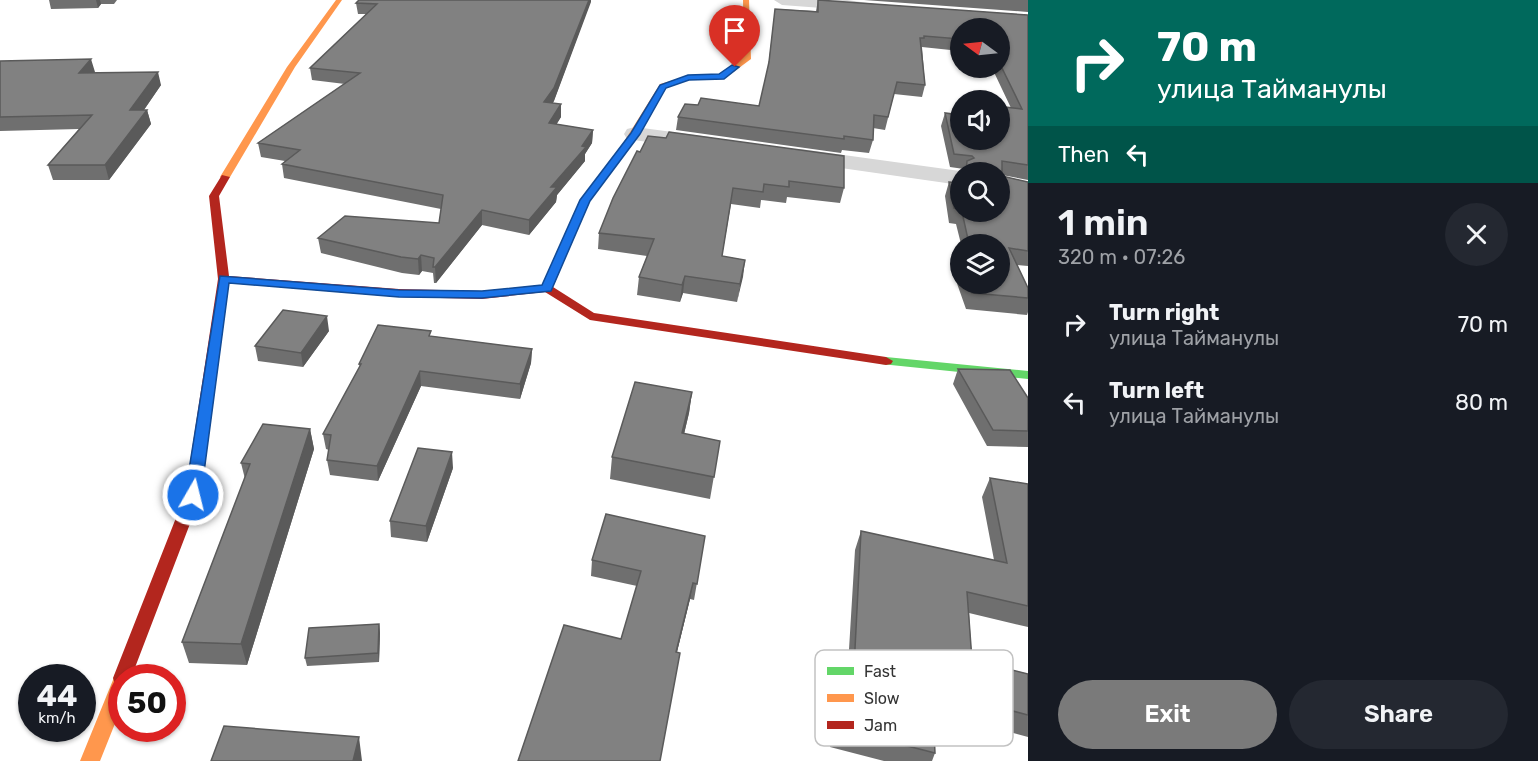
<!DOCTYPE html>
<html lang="en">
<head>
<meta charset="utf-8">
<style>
  body { margin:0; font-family:Rubik,sans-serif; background:#242831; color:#f1f3f6; height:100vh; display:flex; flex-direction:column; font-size:22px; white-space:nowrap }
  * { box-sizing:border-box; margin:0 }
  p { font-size:20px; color:#9ea1a6 }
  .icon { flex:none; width:33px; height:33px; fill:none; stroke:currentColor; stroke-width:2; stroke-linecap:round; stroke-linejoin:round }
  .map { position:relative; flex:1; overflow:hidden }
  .side { display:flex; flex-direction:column; background:#171b24; width:510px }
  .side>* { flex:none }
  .top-card { background:#00695c; color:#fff; overflow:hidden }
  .needle { width:39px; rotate:285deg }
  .fabs { position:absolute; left:950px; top:18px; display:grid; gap:12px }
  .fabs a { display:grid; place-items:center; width:60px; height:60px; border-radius:50%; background:#171b24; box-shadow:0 2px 4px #0004; font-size:30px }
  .speed { position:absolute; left:18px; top:664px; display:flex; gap:12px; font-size:30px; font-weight:700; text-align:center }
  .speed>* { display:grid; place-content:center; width:78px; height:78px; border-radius:50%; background:#171b24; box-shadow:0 2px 4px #0004; line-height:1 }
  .speed small { font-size:15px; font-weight:400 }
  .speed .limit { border:9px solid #d22; background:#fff; color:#111 }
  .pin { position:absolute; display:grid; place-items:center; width:51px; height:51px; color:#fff; margin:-62px -26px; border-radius:50% 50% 50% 0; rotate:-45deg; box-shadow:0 0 6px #0007 }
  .pin .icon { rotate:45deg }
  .me { position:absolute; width:66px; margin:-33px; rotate:8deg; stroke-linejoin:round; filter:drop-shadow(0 0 4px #0008) }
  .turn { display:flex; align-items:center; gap:21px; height:126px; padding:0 30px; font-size:27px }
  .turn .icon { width:78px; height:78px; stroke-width:2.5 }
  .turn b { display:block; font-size:42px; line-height:51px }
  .then { display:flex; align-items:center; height:57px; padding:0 30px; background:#0003; gap:12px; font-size:22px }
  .round { display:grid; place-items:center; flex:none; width:63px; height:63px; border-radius:32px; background:#242831 }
  .head { display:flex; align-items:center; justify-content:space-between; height:102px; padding:0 30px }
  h1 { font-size:36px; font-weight:600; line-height:45px }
  .action { display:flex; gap:12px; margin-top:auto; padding:12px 30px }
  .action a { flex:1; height:69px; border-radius:36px; background:#7a7a7a; color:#fff; font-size:24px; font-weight:600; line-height:69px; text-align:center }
  .action a+a { background:#242831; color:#f1f3f6 }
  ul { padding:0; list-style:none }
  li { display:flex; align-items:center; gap:18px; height:78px; padding:0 30px }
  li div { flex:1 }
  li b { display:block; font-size:22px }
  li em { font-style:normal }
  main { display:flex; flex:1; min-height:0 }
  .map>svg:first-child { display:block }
</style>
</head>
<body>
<main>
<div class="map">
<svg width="1028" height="761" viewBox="0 0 1028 761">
  <rect width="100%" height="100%" fill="#fff"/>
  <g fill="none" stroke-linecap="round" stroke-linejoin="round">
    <path fill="#d7d7d7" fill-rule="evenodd" d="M774 0H847L868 3 870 6 862 11 782 5Z
      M635 127 710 137 718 139 721 144 718 149 710 151 627 139 624 134 627 129Z
      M800 149 960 171 967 172H960V185L792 161 788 156 792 151Z"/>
    <path fill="#63d668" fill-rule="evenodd" d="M886 357 1028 371V379L881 364 879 361Z"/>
    <path fill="#ff974d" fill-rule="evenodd" d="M336 0H342L295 67 230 177 222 179 220 177 287 67Z
      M743 0H749L751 59 724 79 689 80 666 88 630 147H624L622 145 660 84 688 76 719 75 744 56Z
      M122 672 129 674 131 678H122V706L100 761H80L113 680 115 674Z"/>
    <path fill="#b3261e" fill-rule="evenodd" d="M627 142 632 145 590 200 553 287 594 313 886 357 893 361 891 364 886 365 590 320 545 292 482 299 399 297 229 283 201 495 131 678H122V686L115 684 113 678 185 495 218 279 209 196 222 175 230 177 219 196 229 276 399 289 482 291 542 285 580 200 624 143Z"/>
  </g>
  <path fill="#6f6f6f" d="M49 0H117L114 4H101L98 8 51 9Z
    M359 0H591L553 103 561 117 556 124 593 130 592 143 585 154V161L557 195 556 202 529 235 482 225 436 283H434L433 273 422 271 419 275 402 273 321 253 318 238 439 223 441 209 284 178 282 164 285 161 261 157 258 143 345 84 312 80 310 68 366 14H358L356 3Z
    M818 0 1028 15V180L1002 175V176L1028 182V266L1017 265 1028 288V312L1027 315 966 309 954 275 959 260 960 284H999V244H961L956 224 949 223 945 196 949 182 955 183 959 173H960V212H999L963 172 964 169 950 167 941 126 945 113 1001 118 1004 107 1011 108 992 68H999V28H960V51L922 47 925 85 922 97 894 94 885 130 873 128V140L869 153 842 150 841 153 676 130 678 117 698 105 759 106 768 68 775 9 816 11Z
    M864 0H1028V12Z
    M0 61 95 72 94 73 161 85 144 110H147L151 124 109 180H53L48 165 79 129 0 131Z
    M637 151 844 188 840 203 787 197 786 203 761 200 760 208 731 204 722 256 745 260 737 302 683 293 680 302 637 295 639 277 647 256 598 249 599 233Z
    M329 331 303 367 258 361 255 346Z
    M431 336 532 349 531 363 520 399 421 386 378 481 330 475 327 460 329 450 326 449 323 434 360 367 359 364Z
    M958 369 1028 398V447L987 446 953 384Z
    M692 392 689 413 684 434 720 441 710 499 610 479 612 457Z
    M310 429 314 449 247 665 189 663 182 642 245 479 241 463Z
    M453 468 427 542 391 537 390 521Z
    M990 478 1028 484V627L969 613 972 660 1028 674V737L933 712 935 753 932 761H884L830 747 832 683 838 664 848 666 855 550 861 531 994 560 982 497Z
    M705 536 694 600 690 599 677 652 621 639 637 586 591 576 592 560Z
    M379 624 380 633 379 662 307 666 305 658Z"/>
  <path fill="#5a5a5a" d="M96 0H100L101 4 98 8Z
    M589 0H591V2L554 101 544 115V102Z
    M91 59 95 72 83 87 79 73Z
    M158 72 161 85 134 124 130 110Z
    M561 104V117L549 137V123Z
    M147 110 151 124 109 180 105 165Z
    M593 130 592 143 585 154V161L557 195 556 202 529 235V220L551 187 582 146Z
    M482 210V225L436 283 435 267Z
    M421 255 422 271 419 275 418 259Z
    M745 260 743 277 737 302 740 284Z
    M685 276 683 293 680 302 682 285Z
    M327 316 329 331 303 367 301 353Z
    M532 349 531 363 520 399V384Z
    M420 371 421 386 378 481 377 466Z
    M692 392 689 413 679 455 682 433Z
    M310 429 314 449 247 665 241 644Z
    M452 452 453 468 427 542 426 526Z
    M693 583 690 599 673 668 676 652Z
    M379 624 380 633 379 662 378 653Z
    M359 737 362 761H353Z"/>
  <path fill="#818181" stroke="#5a5a5a" stroke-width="1.5" d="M359 0H589L554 88 544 102 561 104 549 123 593 130 582 146 586 147 551 187H557L529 220 482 210 435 267H433L434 258 421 255 418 259 401 257 318 238 345 216 439 223 443 195 282 164 300 150 258 143 360 73 310 68 377 4 356 3Z
    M818 0 1028 15V165L1002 161V176L1028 182V251L1009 248 1028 288V298L972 293 968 284H999V244H969L962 212H999V172H966L967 161 974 158 972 156 954 154 945 113 960 115V140H999V118L1009 119 1004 107 1022 109 999 62V28H960V39L924 36V38H920L925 85 897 82 888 117 874 115 873 140 844 136V139L678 117 685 104 698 105 701 98 759 106 769 62 775 9 818 12Z
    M91 59 79 73 158 72 130 110H147L105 165H48L92 115 0 117V61Z
    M669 132 844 156V188L789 181V187L764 184 763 192 733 188 722 256 745 260 740 284 685 276 682 285 639 277 654 239 599 233 613 198 637 151 640 152 648 136 666 138Z
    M949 182 960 183V209L954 208Z
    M283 310 327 316 301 353 255 346Z
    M378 325 431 331 429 336 532 349 520 384 420 371 377 466 327 460 331 435 323 434 361 364H359Z
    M958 369 1010 370 1028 398V431L993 430Z
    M635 382 692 392 682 433 720 441 714 477 612 457Z
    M263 424 310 429 241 644 182 642 250 464 241 463Z
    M418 448 452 452 426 526 390 521Z
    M990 478 1028 484V606L967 592 972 660 1028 674V715L932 690 935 753 836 728 838 664 854 668 861 531 1007 563Z
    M606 514 705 536 697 584 693 583 676 652 680 653 660 761H518L564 625 621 639 641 571 592 560Z
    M379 624 378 653 305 658 309 628Z
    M224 726 359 737 353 761H211Z"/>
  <path fill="#1a73e8" stroke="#114b97" stroke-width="1.5" d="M732 65 739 67 724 79 689 80 666 88 640 134 590 201 551 291 482 298 399 297 229 283 201 495 199 499H187L185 495 220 276 399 290 482 291 542 285 580 200 631 133 660 85 688 75 719 74Z"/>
  <rect x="815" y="650" width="198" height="96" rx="9" fill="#fff" stroke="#c2c2c2" stroke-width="1.5"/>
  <rect x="827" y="667" width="27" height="8" fill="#63d668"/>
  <rect x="827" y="694" width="27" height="8" fill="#ff974d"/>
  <rect x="827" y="721" width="27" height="8" fill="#b3261e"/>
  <g font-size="16" fill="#333">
    <text x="864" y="677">Fast</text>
    <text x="864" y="704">Slow</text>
    <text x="864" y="731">Jam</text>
  </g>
</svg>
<div class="fabs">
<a><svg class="needle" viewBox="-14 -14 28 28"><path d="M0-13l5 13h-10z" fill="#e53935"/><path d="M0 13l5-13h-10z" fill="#9ea1a6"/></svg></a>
<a><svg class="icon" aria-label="sound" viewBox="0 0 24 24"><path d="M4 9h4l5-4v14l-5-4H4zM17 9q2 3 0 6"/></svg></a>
<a><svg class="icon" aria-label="search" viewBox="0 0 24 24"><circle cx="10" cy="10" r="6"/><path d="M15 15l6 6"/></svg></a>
<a><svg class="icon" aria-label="layers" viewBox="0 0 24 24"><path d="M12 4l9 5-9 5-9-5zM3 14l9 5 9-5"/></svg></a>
</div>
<div class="speed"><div>44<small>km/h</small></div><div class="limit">50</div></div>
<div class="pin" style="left:735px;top:67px;background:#d93025"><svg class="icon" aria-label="arrive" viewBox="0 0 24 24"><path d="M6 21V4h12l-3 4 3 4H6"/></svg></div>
<svg class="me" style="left:193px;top:495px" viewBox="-20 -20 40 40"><circle r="17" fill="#1a73e8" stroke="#fff" stroke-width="3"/><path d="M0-11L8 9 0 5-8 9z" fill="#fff"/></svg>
</div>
<section class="side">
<div class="top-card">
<div class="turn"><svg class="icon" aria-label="right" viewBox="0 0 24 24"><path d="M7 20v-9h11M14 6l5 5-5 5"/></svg><div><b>70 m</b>улица Тайманулы</div></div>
<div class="then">Then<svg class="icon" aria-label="left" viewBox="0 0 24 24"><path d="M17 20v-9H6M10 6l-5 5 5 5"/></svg></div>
</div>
<div class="head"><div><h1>1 min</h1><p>320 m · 07:26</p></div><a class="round"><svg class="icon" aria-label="close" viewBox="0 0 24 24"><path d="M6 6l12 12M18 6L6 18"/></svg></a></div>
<ul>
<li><svg class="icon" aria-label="right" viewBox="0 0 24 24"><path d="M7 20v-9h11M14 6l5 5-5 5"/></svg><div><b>Turn right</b><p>улица Тайманулы</p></div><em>70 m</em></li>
<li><svg class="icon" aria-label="left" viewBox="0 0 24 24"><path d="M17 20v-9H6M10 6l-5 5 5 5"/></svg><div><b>Turn left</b><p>улица Тайманулы</p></div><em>80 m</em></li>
</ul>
<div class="action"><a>Exit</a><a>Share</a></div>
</section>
</main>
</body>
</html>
